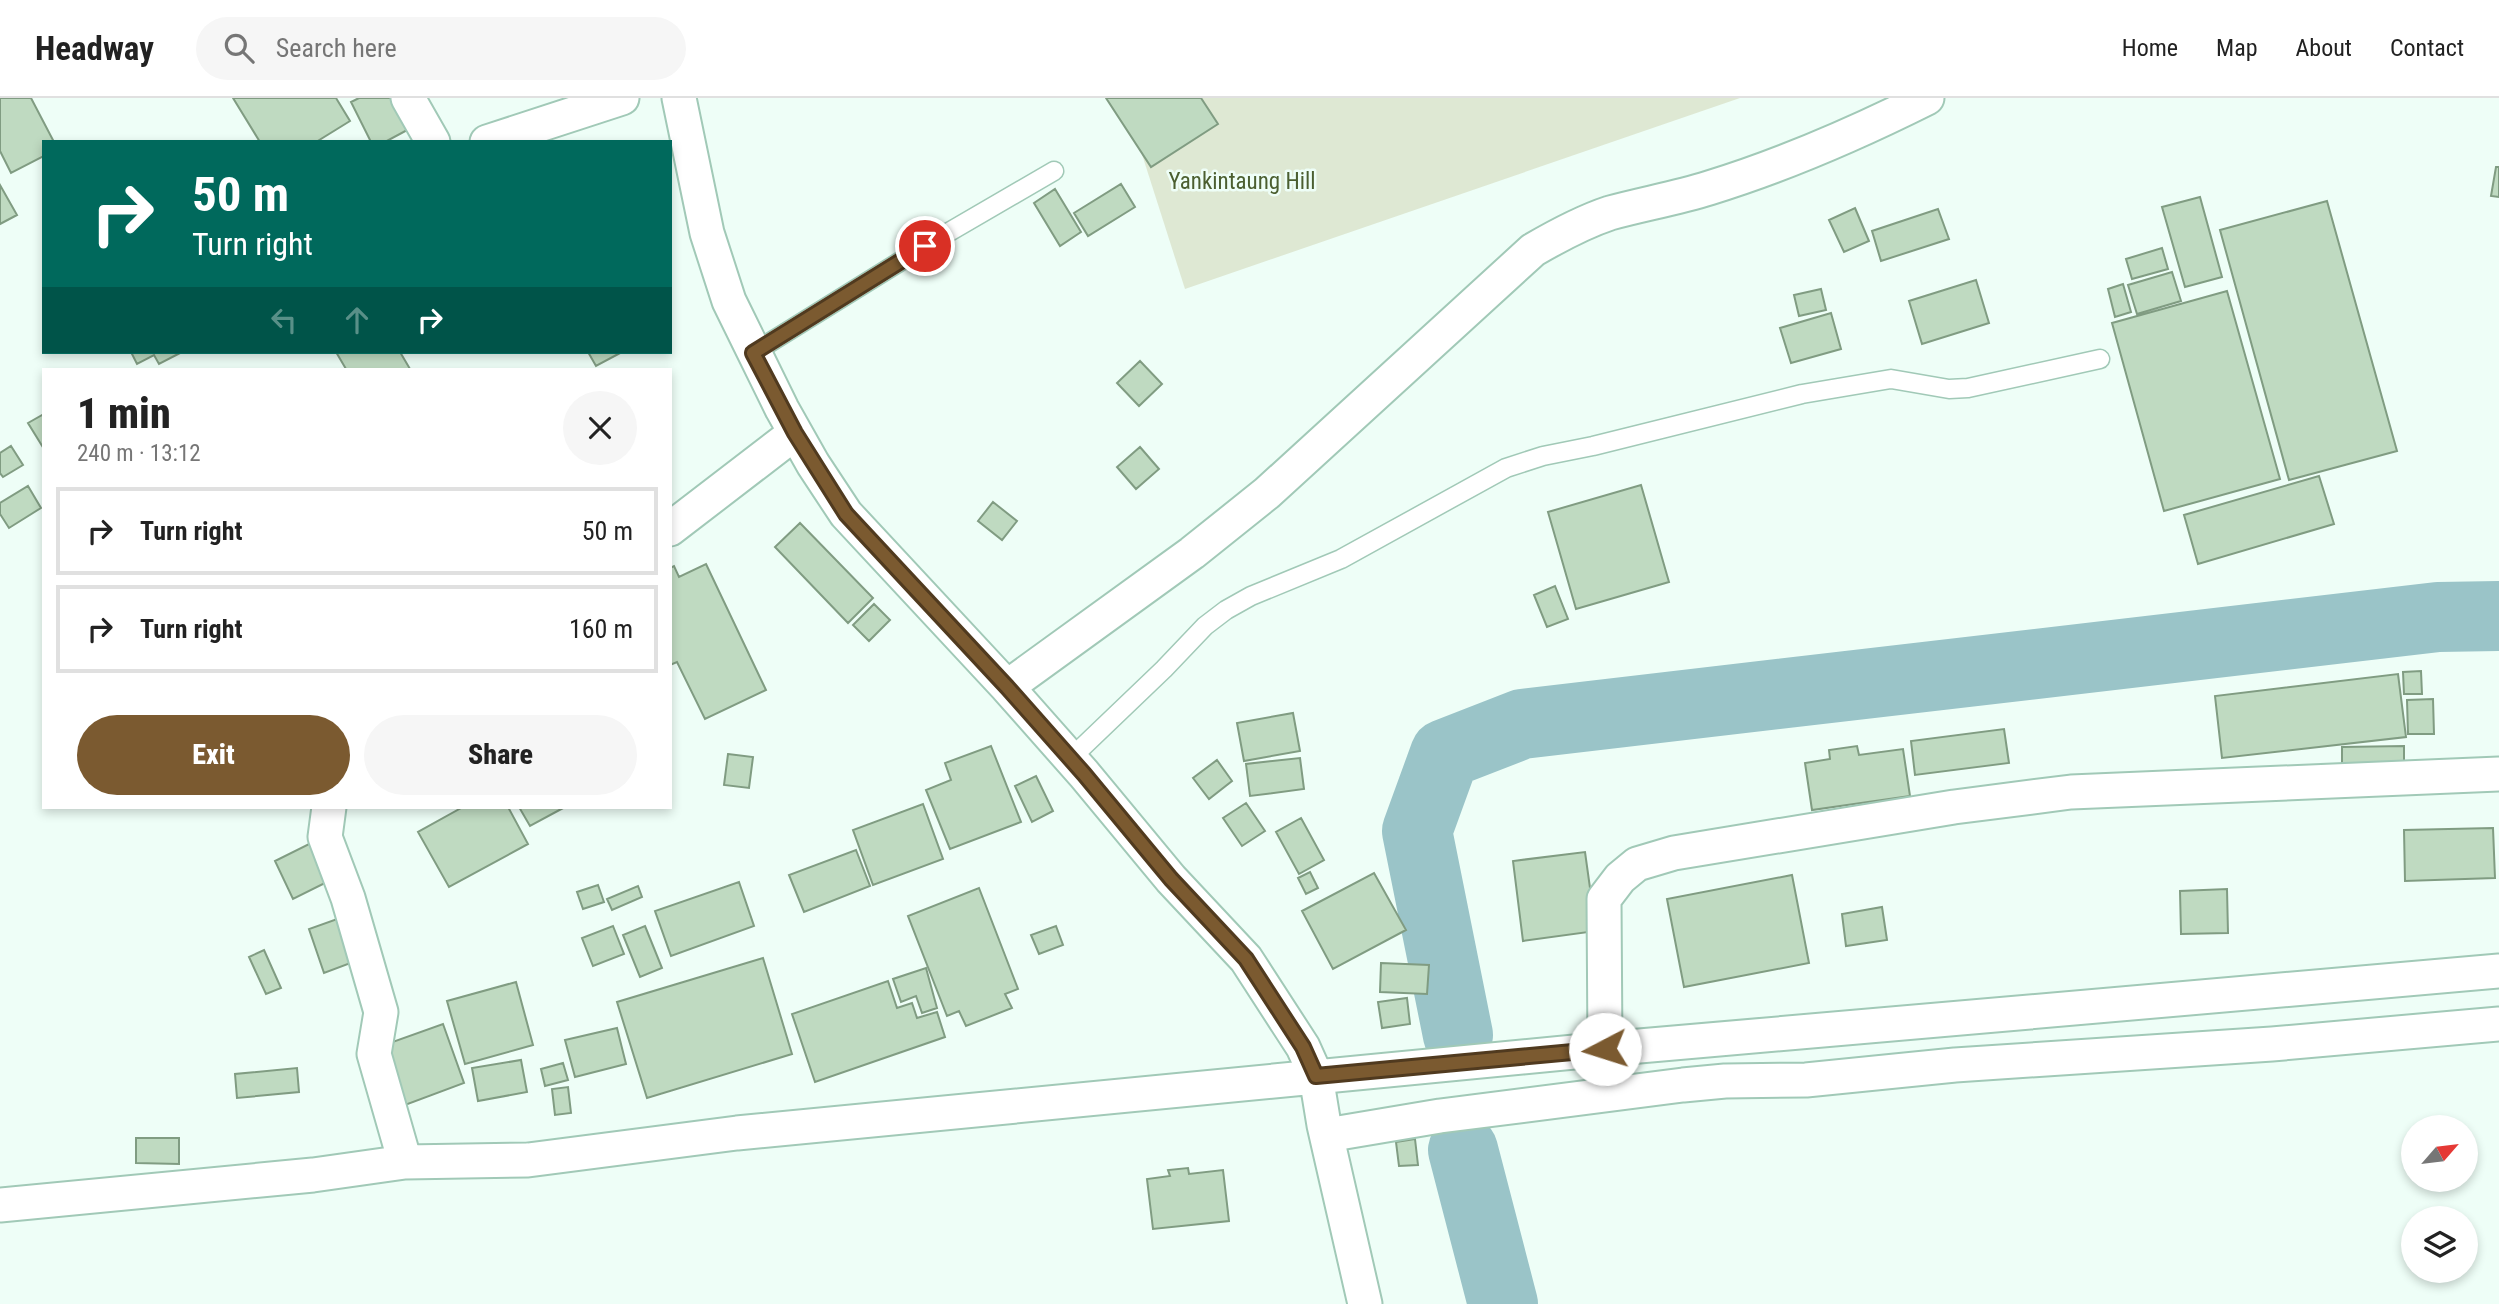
<!DOCTYPE html>
<html lang="en">
<head>
<meta charset="utf-8">
<style>
  body { margin:0; font-family:"Roboto Condensed",sans-serif; background:#f6f6f6; color:#222; height:100vh; display:flex; flex-direction:column; font-size:26px; white-space:nowrap }
  * { box-sizing:border-box; margin:0 }
  p { font-size:23px; color:#767676 }
  .icon { flex:none; width:38px; height:38px; fill:none; stroke:currentColor; stroke-width:2; stroke-linecap:round; stroke-linejoin:round }
  .map { position:relative; flex:1; overflow:hidden }
  .panel { position:absolute; left:42px; top:270px; width:630px; height:441px; display:flex; flex-direction:column; background:#fff; border-radius:0px; box-shadow:0 4px 10px #0003 }
  .panel>* { flex:none }
  .guide { position:absolute; left:42px; top:42px; width:630px; height:214px; border-radius:0px; box-shadow:0 4px 10px #0003; background:#00695c; color:#fff; overflow:hidden }
  .needle { width:46px; rotate:62deg }
  .tools { position:absolute; left:2401px; top:1017px; display:grid; gap:14px }
  .tools a { display:grid; place-items:center; width:77px; height:77px; border-radius:50%; background:#fff; box-shadow:0 4px 10px #0003; font-size:35px }
  .pin { position:absolute; display:grid; place-items:center; width:60px; height:60px; color:#fff; margin:-30px; border:4px solid #fff; border-radius:50%; box-shadow:0 2px 7px #0007 }
  .me { position:absolute; width:77px; margin:-38px; rotate:265deg; stroke-linejoin:round; filter:drop-shadow(0 0 5px #0008) }
  .turn { display:flex; align-items:center; gap:24px; height:147px; padding:0 35px; font-size:32px }
  .turn .icon { width:91px; height:91px; stroke-width:2.5 }
  .turn b { display:block; font-size:49px; line-height:60px }
  .lanes { display:flex; align-items:center; height:66px; padding:0 35px; background:#0003; justify-content:center; gap:35px; direction:ltr }
  .lanes .off { opacity:.35 }
  .round { display:grid; place-items:center; flex:none; width:74px; height:74px; border-radius:37px; background:#f6f6f6 }
  .summary { display:flex; align-items:center; justify-content:space-between; height:119px; padding:0 35px }
  h1 { font-size:42px; font-weight:800; line-height:52px }
  .button { display:flex; gap:14px; margin-top:auto; padding:14px 35px }
  .button a { flex:1; height:80px; border-radius:42px; background:#7b5a30; color:#fff; font-size:28px; font-weight:800; line-height:80px; text-align:center }
  .button a+a { background:#f6f6f6; color:#222 }
  ul { padding:0; list-style:none }
  li { display:flex; align-items:center; gap:21px; height:88px; margin:0 14px 10px; padding:0 21px; border:4px solid #e0e0e0; border-radius:0px }
  li div { flex:1 }
  li b { display:block; font-size:26px }
  li em { font-style:normal }
  header { display:flex; align-items:center; gap:42px; box-sizing:border-box; height:98px; padding:0 35px; background:#fff; border-bottom:2px solid #e0e0e0 }
  header strong { font-size:33px }
  nav { display:flex; gap:38px; margin-inline-start:auto; font-size:24px }
  .search { width:490px; height:63px; background:#f6f6f6; display:flex; align-items:center; gap:18px; box-sizing:border-box; padding:0 24px; border-radius:38px; color:#767676; font-size:26px }
  .map>svg:first-child { display:block }
</style>
</head>
<body>
<header>
<strong>Headway</strong>
<div class="search"><svg class="icon" aria-label="search" viewBox="0 0 24 24"><circle cx="10" cy="10" r="6"/><path d="M15 15l6 6"/></svg>Search here</div>
<nav><a>Home</a><a>Map</a><a>About</a><a>Contact</a></nav>
</header>
<div class="map">
<svg width="2499" height="1206" viewBox="0 0 2499 1206">
  <rect width="100%" height="100%" fill="#eefef7"/>
  <path fill="#dee8d3" d="M1124 0H1740L1185 191Z"/>
  <g fill="none" stroke-linecap="round" stroke-linejoin="round">
    <path stroke="#9ac4c8" stroke-width="70" d="M1458 937 1417 733 1445 656 1522 626 2438 519 2499 518
      M1463 1052 1503 1206"/>
  </g>
  <path fill="#bfdac1" stroke="#809c82" stroke-width="2" d="M0 0H31L54 44H44V58L11 75 0 53Z
    M233 0H336L350 23 316 44H260Z
    M359 0H395L411 30 385 44H371L351 4Z
    M1106 0H1201L1218 26 1151 69Z
    M2496 69H2499V99L2491 98Z
    M1121 86 1135 109 1088 138 1074 115Z
    M0 87 17 117 0 126Z
    M1055 91 1081 134 1060 148 1034 105Z
    M2200 99 2222 179 2185 189 2162 109Z
    M2327 103 2397 353 2289 382 2220 132Z
    M1855 110 1869 143 1844 154 1829 122Z
    M1938 111 1949 141 1881 163 1872 133Z
    M2162 150 2168 171 2132 181 2126 161Z
    M2172 174 2181 203 2137 216 2128 187Z
    M1976 182 1989 225 1922 246 1909 203Z
    M2123 186 2131 214 2115 219 2108 191Z
    M1821 191 1826 212 1799 218 1794 197Z
    M2227 193 2280 381 2164 413 2112 225Z
    M1831 215 1841 251 1791 265 1780 230Z
    M131 254H182L159 266 154 257 137 266Z
    M336 254H400L410 271H346Z
    M588 254H622L596 268Z
    M1140 263 1162 286 1139 308 1117 285Z
    M44 316V351L28 325Z
    M11 348 23 367 3 379 0 375V355Z
    M1140 349 1159 371 1136 391 1117 369Z
    M2319 378 2334 426 2198 466 2184 417Z
    M1641 387 1669 484 1576 511 1548 414Z
    M28 388 41 410 9 430 0 416V405Z
    M993 404 1017 423 1002 442 978 423Z
    M800 425 873 500 848 525 775 449Z
    M706 466 766 592 705 621 677 564 670 567V470L674 468 679 479Z
    M1555 488 1568 521 1547 529 1534 497Z
    M874 506 890 522 869 543 853 527Z
    M2421 573 2422 596H2404L2403 574Z
    M2398 576 2406 639 2222 660 2215 598Z
    M2433 601 2434 636H2408L2407 602Z
    M1293 615 1300 653 1244 663 1237 625Z
    M2004 631 2009 665 1915 677 1911 643Z
    M991 648 1021 724 950 751 926 692 951 682 945 665Z
    M1857 648 1859 657 1903 651 1910 698 1812 712 1805 665 1830 661 1829 652Z
    M2404 648V672L2342 674V649Z
    M728 656 753 659 749 690 724 687Z
    M1300 660 1304 691 1250 698 1246 666Z
    M1217 662 1232 683 1209 701 1193 680Z
    M1036 678 1053 713 1032 724 1015 688Z
    M1246 705 1265 733 1242 748 1223 720Z
    M923 706 943 761 873 787 853 732Z
    M463 709H508L528 746 449 789 418 734Z
    M519 709H565L530 728Z
    M1301 720 1324 762 1299 776 1276 734Z
    M2493 730 2495 780 2405 783 2404 732Z
    M315 743 333 781 293 801 275 763Z
    M856 752 870 788 804 814 789 777Z
    M1585 754 1596 833 1523 843 1513 763Z
    M1310 774 1318 790 1306 796 1298 780Z
    M1374 775 1406 832 1333 871 1302 813Z
    M1792 777 1809 865 1684 889 1667 801Z
    M739 784 754 828 671 858 655 813Z
    M598 787 604 804 583 811 577 794Z
    M638 788 642 799 612 812 607 801Z
    M979 790 1018 891 1005 896 1012 910 966 928 959 913 947 918 908 818Z
    M2227 791 2228 835 2181 836 2180 793Z
    M1882 809 1887 842 1846 848 1842 816Z
    M340 820 356 863 324 875 309 831Z
    M613 828 624 856 593 868 582 840Z
    M645 828 662 870 640 879 623 837Z
    M1056 828 1063 847 1039 856 1031 837Z
    M264 852 281 890 266 896 249 859Z
    M763 860 792 956 647 1000 617 904Z
    M1381 865 1429 867 1427 896 1380 894Z
    M926 870 937 910 922 915 916 898 901 904 893 881Z
    M888 883 897 910 912 905 917 920 937 914 945 939 815 984 792 916Z
    M516 884 533 947 465 966 447 903Z
    M1407 900 1410 926 1382 930 1378 904Z
    M443 926 464 985 405 1007 384 947Z
    M617 930 626 966 575 979 565 942Z
    M521 962 527 994 478 1003 472 970Z
    M563 965 568 982 545 988 541 971Z
    M297 970 299 994 237 1000 235 976Z
    M568 989 571 1015 555 1017 552 991Z
    M136 1040H179V1066L136 1065Z
    M1415 1041 1418 1067 1399 1068 1396 1044Z
    M1188 1070 1189 1076 1223 1072 1229 1123 1153 1131 1147 1081 1170 1078 1168 1072Z"/>
  <g fill="none" stroke-linecap="round" stroke-linejoin="round">
    <g stroke="#a1c9b7" stroke-width="21">
      <path id="service" d="M753 255 925 148 1054 73
        M1070 661 1164 571 1205 528 1226 512 1251 498 1341 461 1506 370 1543 358 1593 348 1802 296 1891 281 1949 291 1968 290 2100 261"/>
    </g>
    <g stroke="#a1c9b7" stroke-width="37">
      <path id="minor" d="M408 0 433 44
        M679 0 707 135 729 203 782 311 813 366 846 416 1007 589 1084 676 1171 781 1246 861 1303 949 1316 978 1324 1027 1365 1206
        M487 44 622 0
        M670 431 795 335
        M1007 589 1192 455 1267 395 1533 152C1557 138 1583 124 1610 115 1643 106 1677 100 1709 90 1784 67 1857 35 1927 0
        M329 709 325 739 348 800 381 914 374 956 405 1064
        M1605 951 1604 801 1620 780 1637 766 1674 755 1954 709 2071 694 2499 676
        M1327 1037 1440 1018 1683 987 1725 983 1806 982 1955 967 2272 946 2499 926
        M0 1107 313 1077 405 1064 528 1062 737 1035 1605 951 2499 873"/>
    </g>
    <use href="#service" stroke="#fff" stroke-width="18"/>
    <use href="#minor" stroke="#fff" stroke-width="33"/>
  </g>
  <g fill="none" stroke-linecap="round" stroke-linejoin="round">
    <g stroke="#503a1f" stroke-width="18">
      <path id="route" d="M925 148 753 255 795 335 846 416 1007 589 1084 676 1171 781 1246 861 1303 949 1316 978 1605 951"/>
    </g>
    <use href="#route" stroke="#7b5a30" stroke-width="12"/>
  </g>
  <g text-anchor="middle" dominant-baseline="central" stroke-width="5" stroke-linejoin="round" paint-order="stroke">
    <g font-size="23" fill="#4b5f30" stroke="#eefef7">
      <text x="1242" y="83">Yankintaung Hill</text>
    </g>
  </g>
</svg>
<div class="tools">
<a><svg class="needle" viewBox="-14 -14 28 28"><path d="M0-13l5 13h-10z" fill="#e53935"/><path d="M0 13l5-13h-10z" fill="#767676"/></svg></a>
<a><svg class="icon" aria-label="layers" viewBox="0 0 24 24"><path d="M12 4l9 5-9 5-9-5zM3 14l9 5 9-5"/></svg></a>
</div>
<div class="pin" style="left:925px;top:148px;background:#d93025"><svg class="icon" aria-label="arrive" viewBox="0 0 24 24"><path d="M6 21V4h12l-3 4 3 4H6"/></svg></div>
<svg class="me" style="left:1605px;top:951px" viewBox="-20 -20 40 40"><circle r="19" fill="#fff"/><path d="M0-13L10 11 0 6-10 11z" fill="#7b5a30"/></svg>
<div class="guide">
<div class="turn"><svg class="icon" aria-label="right" viewBox="0 0 24 24"><path d="M7 20v-9h11M14 6l5 5-5 5"/></svg><div><b>50 m</b>Turn right</div></div>
<div class="lanes"><svg class="icon off" aria-label="left" viewBox="0 0 24 24"><path d="M17 20v-9H6M10 6l-5 5 5 5"/></svg><svg class="icon off" aria-label="ahead" viewBox="0 0 24 24"><path d="M12 20V5M6 11l6-6 6 6"/></svg><svg class="icon" aria-label="right" viewBox="0 0 24 24"><path d="M7 20v-9h11M14 6l5 5-5 5"/></svg></div>
</div>
<section class="panel">
<div class="summary"><div><h1>1 min</h1><p>240 m · 13:12</p></div><a class="round"><svg class="icon" aria-label="close" viewBox="0 0 24 24"><path d="M6 6l12 12M18 6L6 18"/></svg></a></div>
<ul>
<li><svg class="icon" aria-label="right" viewBox="0 0 24 24"><path d="M7 20v-9h11M14 6l5 5-5 5"/></svg><div><b>Turn right</b></div><em>50 m</em></li>
<li><svg class="icon" aria-label="right" viewBox="0 0 24 24"><path d="M7 20v-9h11M14 6l5 5-5 5"/></svg><div><b>Turn right</b></div><em>160 m</em></li>
</ul>
<div class="button"><a>Exit</a><a>Share</a></div>
</section>
</div>
</body>
</html>
